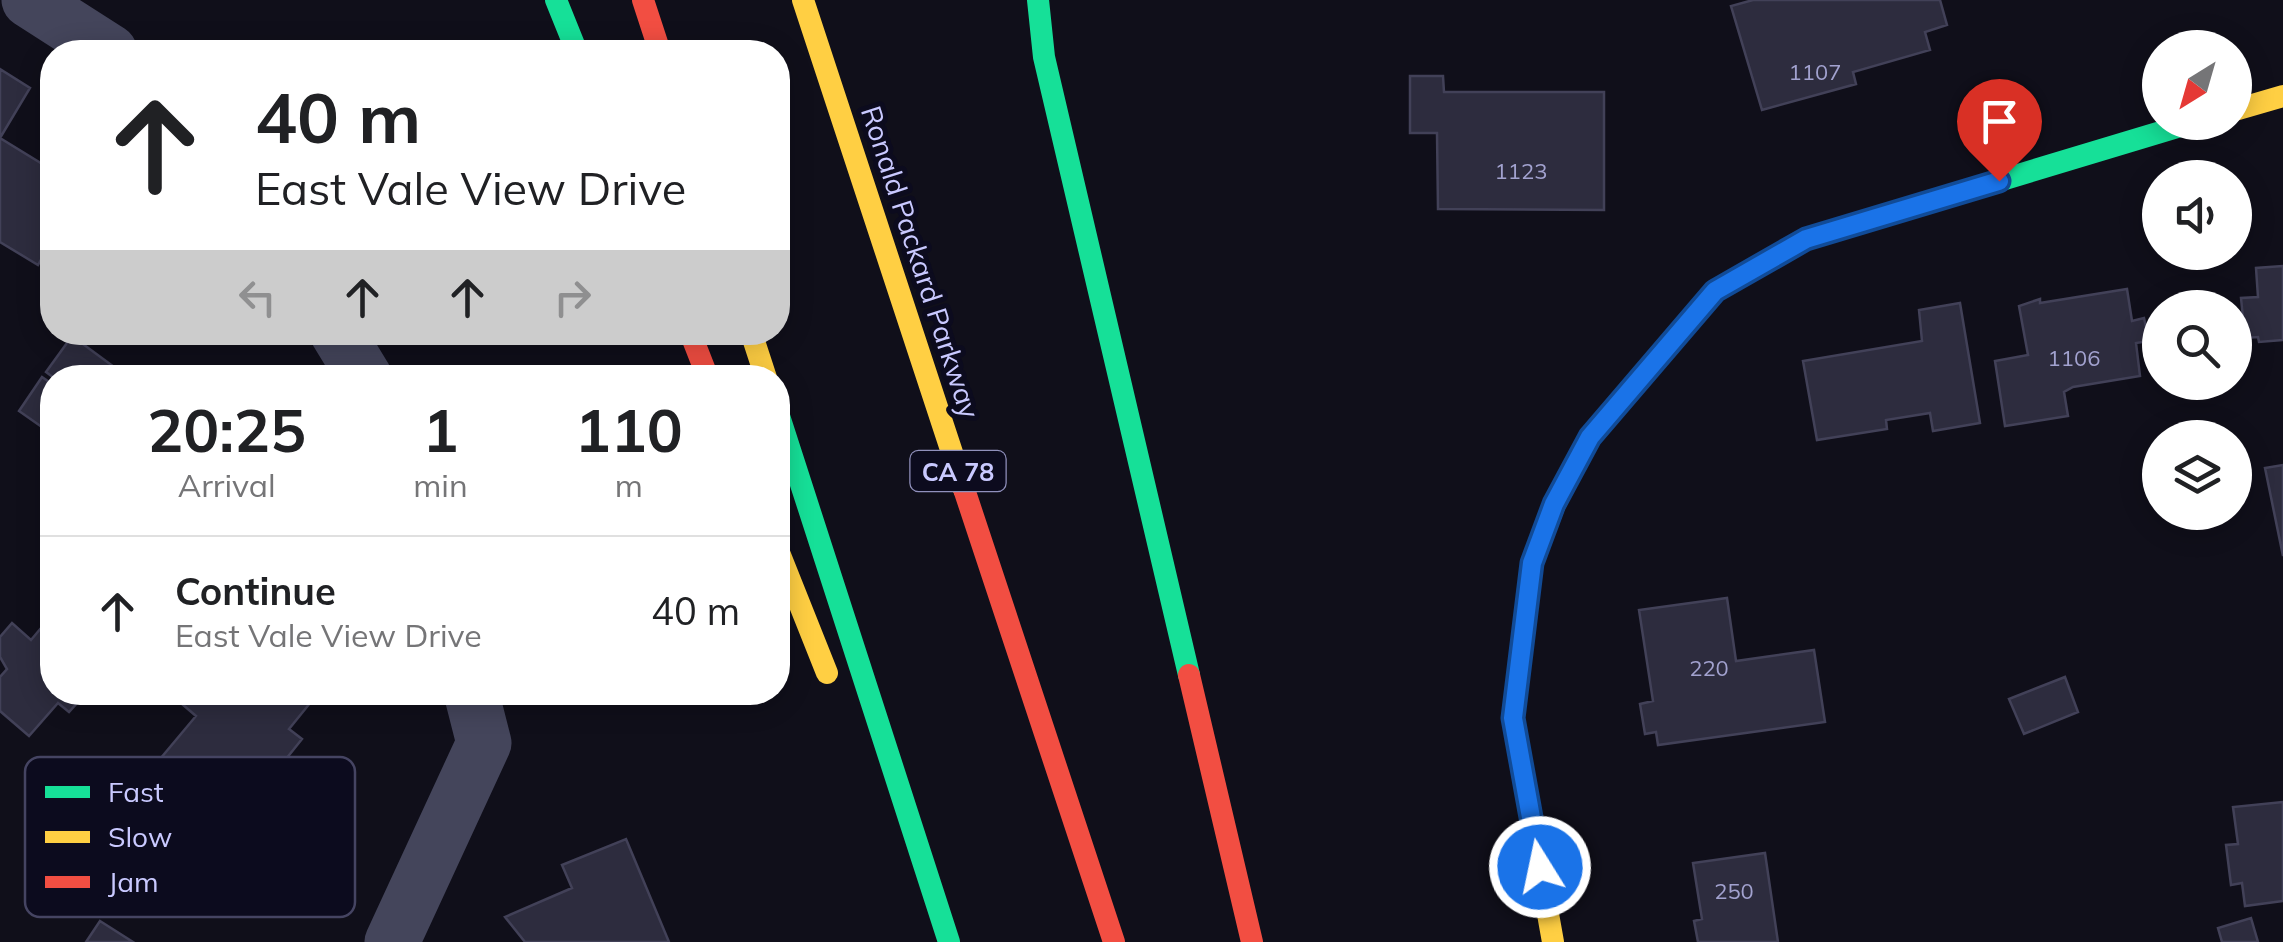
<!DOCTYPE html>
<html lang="en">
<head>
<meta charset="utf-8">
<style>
  body { margin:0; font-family:Mulish,sans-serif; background:#f6f6f6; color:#202124; height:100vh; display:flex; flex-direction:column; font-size:38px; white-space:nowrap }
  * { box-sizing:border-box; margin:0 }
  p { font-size:32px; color:#757577 }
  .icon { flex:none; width:55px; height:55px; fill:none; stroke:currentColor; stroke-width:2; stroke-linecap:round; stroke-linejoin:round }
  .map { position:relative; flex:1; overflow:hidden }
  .panel { position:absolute; left:40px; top:365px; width:750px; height:340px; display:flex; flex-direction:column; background:#fff; border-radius:40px; box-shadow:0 5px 25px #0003 }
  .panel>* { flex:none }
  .banner { position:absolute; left:40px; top:40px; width:750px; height:305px; border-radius:40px; box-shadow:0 5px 25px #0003; background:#fff; color:#202124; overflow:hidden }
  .needle { width:65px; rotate:217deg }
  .controls { position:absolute; left:2142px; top:30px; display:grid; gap:20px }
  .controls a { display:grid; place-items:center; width:110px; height:110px; border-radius:50%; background:#fff; box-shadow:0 5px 25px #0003; font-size:50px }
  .pin { position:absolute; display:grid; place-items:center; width:85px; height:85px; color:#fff; margin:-102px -42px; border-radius:50% 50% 50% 0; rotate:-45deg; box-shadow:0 0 10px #0007 }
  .pin .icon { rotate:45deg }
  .me { position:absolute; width:110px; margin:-55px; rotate:350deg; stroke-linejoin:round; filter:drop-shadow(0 0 8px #0008) }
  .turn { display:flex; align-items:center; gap:35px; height:210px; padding:0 50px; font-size:45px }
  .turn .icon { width:130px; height:130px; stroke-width:2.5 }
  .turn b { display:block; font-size:70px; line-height:85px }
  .lanes { display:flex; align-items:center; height:95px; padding:0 50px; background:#0003; justify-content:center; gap:50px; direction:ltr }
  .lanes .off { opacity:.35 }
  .eta { display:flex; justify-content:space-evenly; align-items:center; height:170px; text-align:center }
  .eta b { font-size:60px; font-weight:700; line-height:70px }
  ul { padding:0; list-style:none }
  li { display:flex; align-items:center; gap:30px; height:150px; padding:0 50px; border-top:2px solid #e0e0e0 }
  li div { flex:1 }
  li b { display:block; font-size:38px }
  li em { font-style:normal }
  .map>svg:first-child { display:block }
</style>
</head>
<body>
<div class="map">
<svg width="2283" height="942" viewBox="0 0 2283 942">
  <rect width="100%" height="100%" fill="#100f1a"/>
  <path fill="#2d2c3e" stroke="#424158" stroke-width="2.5" d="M1753 0H1940L1947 25 1925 32 1930 50 1853 72 1856 84 1762 110 1731 6Z
    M0 69 30 88 0 138Z
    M1410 76H1443L1444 92H1604V210L1438 209 1437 133H1410Z
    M0 138 52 170V240L38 265 0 242Z
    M2283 266V340L2259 342 2258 337 2245 338 2241 298 2258 297 2256 268Z
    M2127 289 2132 321 2144 318 2149 341 2136 343 2140 376 2073 387 2064 392 2068 416 2005 426 1995 361 2028 355 2019 306 2040 299V303Z
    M1960 303 1980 423 1933 431 1930 413 1886 420 1887 429 1817 440 1803 361 1922 341 1919 310Z
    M72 332H152V339Z
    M72 336 129 378H54L46 372Z
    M42 377 52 384V434L19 411Z
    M2283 465V556L2265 468Z
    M1727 598 1736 661 1814 650 1825 722 1658 745 1656 732 1645 734 1640 704 1653 701 1639 610Z
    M52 615V692H87L69 712 58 703 29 736 0 711V677L7 669 0 657V637L12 623 31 640Z
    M2065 677 2078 712 2024 734 2009 699Z
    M191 692H319L289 729 302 739 221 840 145 777 196 716 182 704Z
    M2283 802V901L2245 906 2242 883 2231 885 2226 845 2238 844 2233 807Z
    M626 839 669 942H525L505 917 572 888 562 865Z
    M1765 853 1778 942H1698L1694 921 1702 919 1693 863Z
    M2251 918 2258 942H2222L2218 928Z
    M100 921 133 942H86Z"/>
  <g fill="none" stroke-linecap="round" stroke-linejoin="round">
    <path stroke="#44455b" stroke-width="55" d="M29 0 110 52
      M337 332 365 378
      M392 942 484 743 471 692"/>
    <path stroke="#16e098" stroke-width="22" d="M556 0 577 52
      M1038 0 1044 57 1189 675
      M778 413 949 942
      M1584 449 1590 437 1715 291 1806 239 2194 122"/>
    <path stroke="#ffcf43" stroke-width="22" d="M803 0 964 489
      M2235 110 2283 96
      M751 332 766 378
      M778 550 827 673
      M1553 942 1513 718 1532 563 1555 504 1584 449"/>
    <path stroke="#f24e42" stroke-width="22" d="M643 0 660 52
      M690 332 708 378
      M964 489 1114 942
      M1189 675 1252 942"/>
  </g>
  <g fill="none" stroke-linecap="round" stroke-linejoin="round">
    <g stroke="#114b97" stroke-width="25">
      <path id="route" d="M1540 867 1513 718 1532 563 1554 504 1590 437 1715 291 1806 239 1999 181"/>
    </g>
    <use href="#route" stroke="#1a73e8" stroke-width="18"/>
  </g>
  <g text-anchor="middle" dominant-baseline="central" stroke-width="10" stroke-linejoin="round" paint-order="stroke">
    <g font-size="22" fill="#a2a2cf">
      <text x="1815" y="72">1107</text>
      <text x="1521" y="171">1123</text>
      <text x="2074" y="358">1106</text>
      <text x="1709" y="668">220</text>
      <text x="1734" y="891">250</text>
    </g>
    <rect fill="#0c0b1e" stroke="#9090bc" stroke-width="2.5" x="910.5" y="451" width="95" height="40" rx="8"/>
    <g font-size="25" font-weight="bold" fill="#c9c9ff">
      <text x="958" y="471">CA 78</text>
    </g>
    <g font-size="28" fill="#c9c9ff" stroke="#0c0b1e">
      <text transform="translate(921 262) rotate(72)">Ronald Packard Parkway</text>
    </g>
  </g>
  <rect x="25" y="757" width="330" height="160" rx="15" fill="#0c0b1e" stroke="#454462" stroke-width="2.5"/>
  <rect x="45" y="786" width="45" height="12" fill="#16e098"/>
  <rect x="45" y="831" width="45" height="12" fill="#ffcf43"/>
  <rect x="45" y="876" width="45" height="12" fill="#f24e42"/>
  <g font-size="28" fill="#c9c9ff">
    <text x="108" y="802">Fast</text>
    <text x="108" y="847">Slow</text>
    <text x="108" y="892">Jam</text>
  </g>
</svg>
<div class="controls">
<a><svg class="needle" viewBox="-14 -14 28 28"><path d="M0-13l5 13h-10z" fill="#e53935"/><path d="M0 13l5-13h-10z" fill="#757577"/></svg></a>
<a><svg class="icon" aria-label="sound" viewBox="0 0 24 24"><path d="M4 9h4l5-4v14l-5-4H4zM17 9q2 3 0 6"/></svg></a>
<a><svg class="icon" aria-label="search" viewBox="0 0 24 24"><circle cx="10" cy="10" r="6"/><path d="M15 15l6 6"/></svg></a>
<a><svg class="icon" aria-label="layers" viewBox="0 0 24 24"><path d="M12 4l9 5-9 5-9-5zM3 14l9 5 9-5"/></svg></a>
</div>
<div class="pin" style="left:1999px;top:181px;background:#d93025"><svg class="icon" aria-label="arrive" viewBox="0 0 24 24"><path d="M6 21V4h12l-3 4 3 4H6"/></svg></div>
<svg class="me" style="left:1540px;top:867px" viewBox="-20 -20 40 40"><circle r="17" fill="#1a73e8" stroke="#fff" stroke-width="3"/><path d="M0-11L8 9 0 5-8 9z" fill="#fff"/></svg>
<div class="banner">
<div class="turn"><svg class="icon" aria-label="ahead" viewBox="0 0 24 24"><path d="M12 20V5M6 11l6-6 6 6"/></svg><div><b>40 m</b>East Vale View Drive</div></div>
<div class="lanes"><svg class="icon off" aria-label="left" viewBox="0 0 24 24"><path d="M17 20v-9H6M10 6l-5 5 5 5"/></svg><svg class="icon" aria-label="ahead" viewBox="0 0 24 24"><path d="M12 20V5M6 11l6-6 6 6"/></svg><svg class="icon" aria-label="ahead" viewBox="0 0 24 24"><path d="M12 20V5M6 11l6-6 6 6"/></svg><svg class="icon off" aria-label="right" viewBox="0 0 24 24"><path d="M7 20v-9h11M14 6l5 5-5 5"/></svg></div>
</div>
<section class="panel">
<div class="eta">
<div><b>20:25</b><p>Arrival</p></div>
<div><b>1</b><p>min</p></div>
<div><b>110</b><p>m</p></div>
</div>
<ul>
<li><svg class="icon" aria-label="ahead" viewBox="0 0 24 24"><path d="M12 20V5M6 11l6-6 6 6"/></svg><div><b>Continue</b><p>East Vale View Drive</p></div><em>40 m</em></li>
</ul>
</section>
</div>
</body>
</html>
